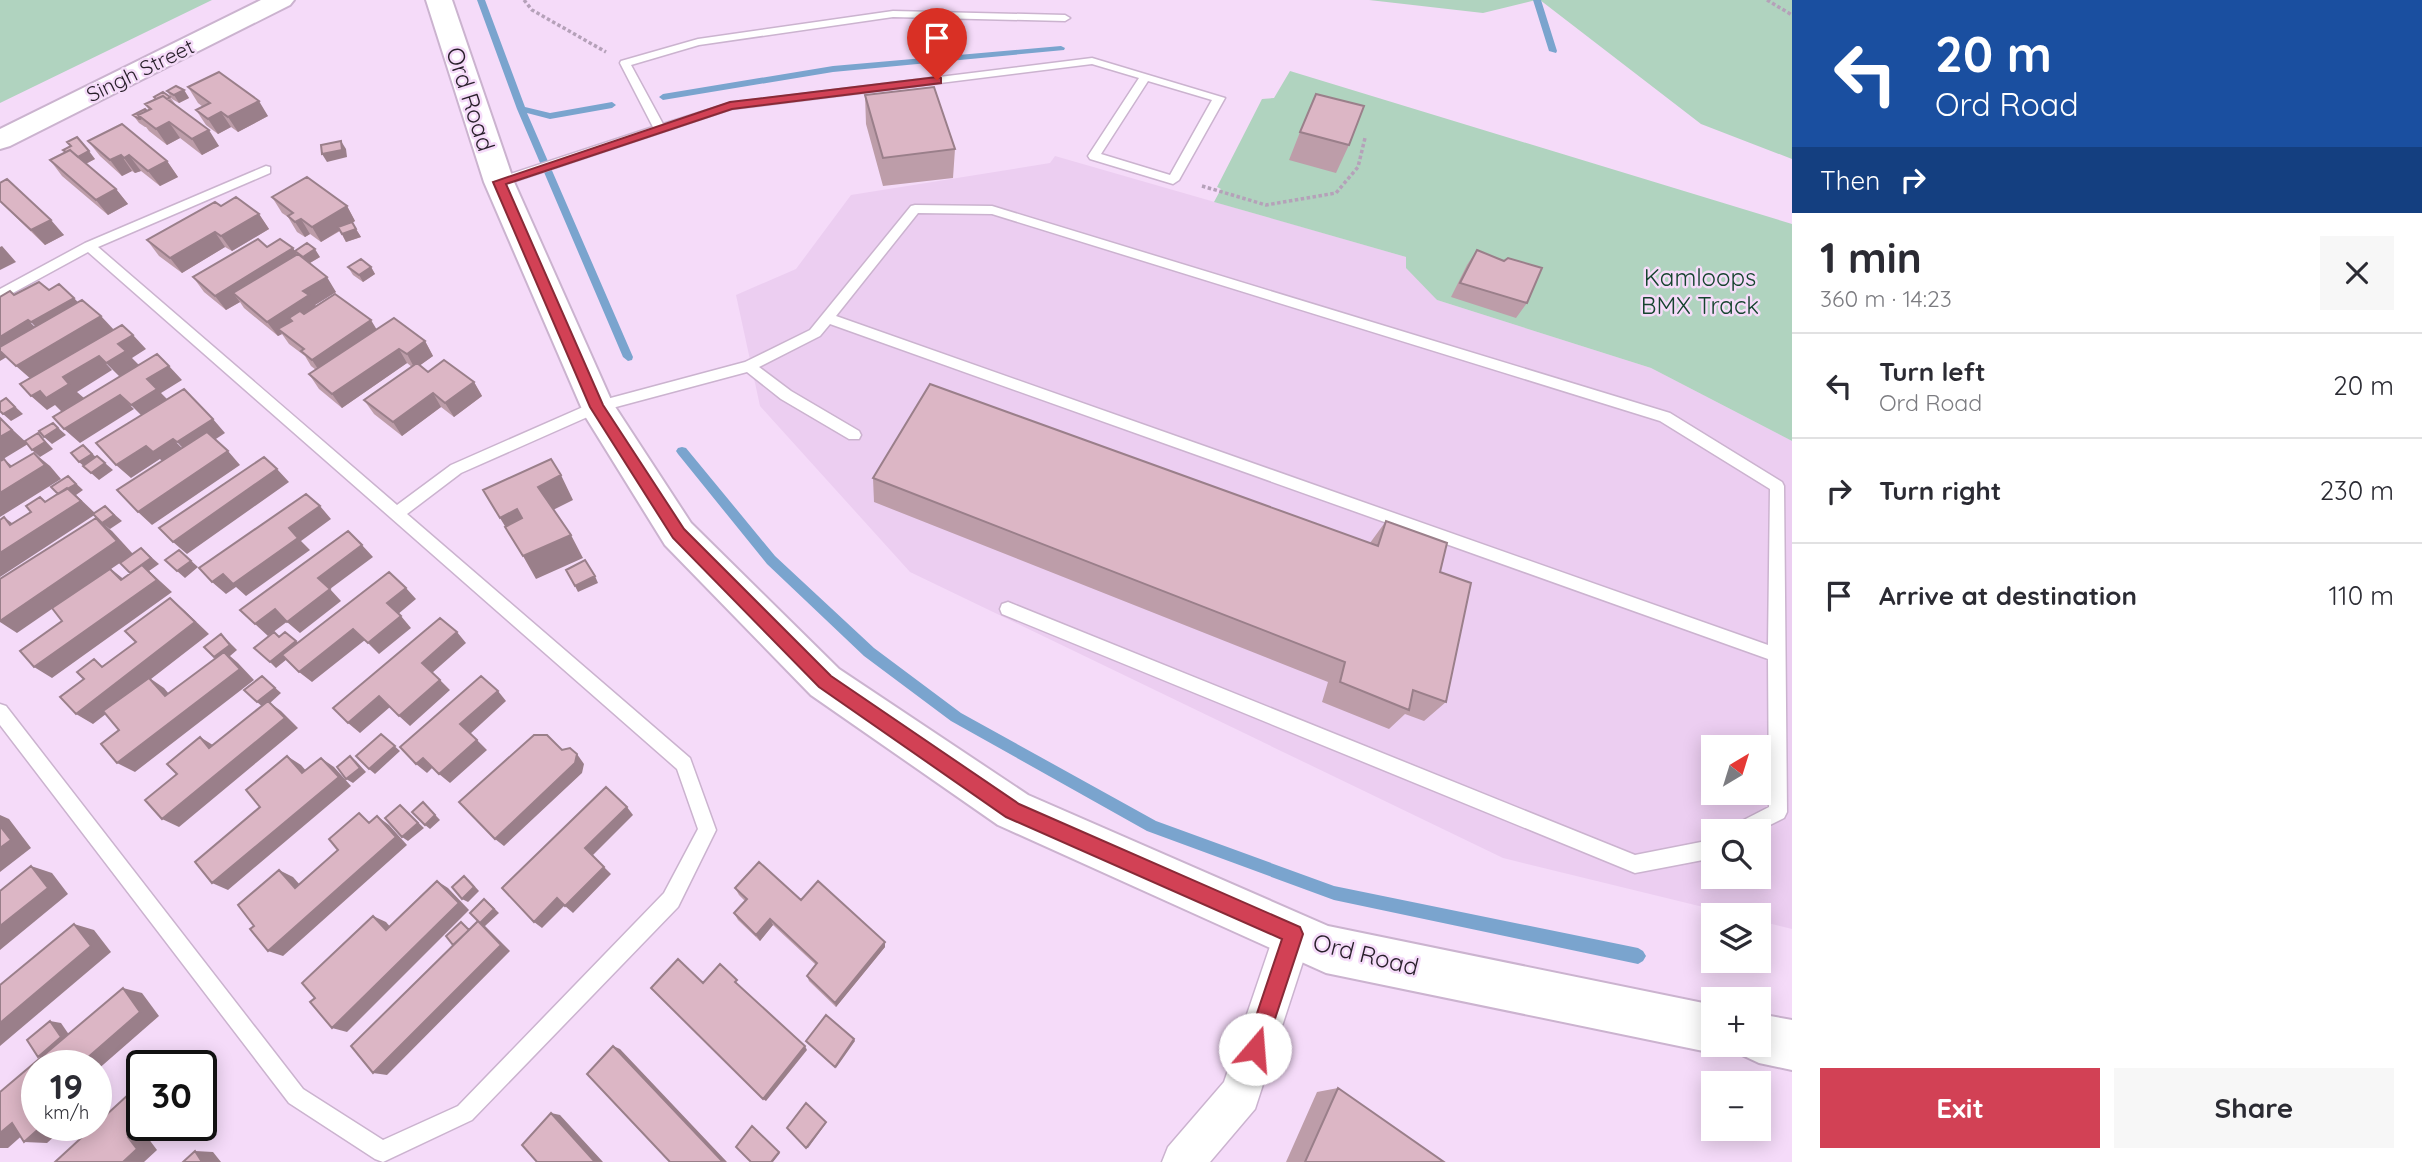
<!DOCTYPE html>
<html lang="en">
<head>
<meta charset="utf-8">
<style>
  body { margin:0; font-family:Quicksand,sans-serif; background:#f7f7f7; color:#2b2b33; height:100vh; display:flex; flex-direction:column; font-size:26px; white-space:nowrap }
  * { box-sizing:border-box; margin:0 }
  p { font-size:23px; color:#7c7c81 }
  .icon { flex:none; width:38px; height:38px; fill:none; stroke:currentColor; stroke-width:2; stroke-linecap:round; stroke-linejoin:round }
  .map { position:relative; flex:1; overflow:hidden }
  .details { display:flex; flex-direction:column; background:#fff; width:630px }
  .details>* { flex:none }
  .hud { background:#1a4fa0; color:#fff; overflow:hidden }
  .needle { width:46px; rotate:38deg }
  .fabs { position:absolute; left:1701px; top:735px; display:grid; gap:14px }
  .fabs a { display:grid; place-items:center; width:70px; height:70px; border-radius:0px; background:#fff; box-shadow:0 4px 18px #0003; font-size:35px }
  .speed { position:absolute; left:21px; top:1050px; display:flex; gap:14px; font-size:35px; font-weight:700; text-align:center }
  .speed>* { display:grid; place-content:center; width:91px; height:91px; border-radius:50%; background:#fff; box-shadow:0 4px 18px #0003; line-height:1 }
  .speed small { font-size:18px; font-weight:400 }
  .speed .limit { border:4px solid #111; border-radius:10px; background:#fff; color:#111 }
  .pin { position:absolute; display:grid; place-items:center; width:60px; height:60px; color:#fff; margin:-72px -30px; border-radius:50% 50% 50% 0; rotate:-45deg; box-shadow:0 0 7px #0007 }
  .pin .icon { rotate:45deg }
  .me { position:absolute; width:77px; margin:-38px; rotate:18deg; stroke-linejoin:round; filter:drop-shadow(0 0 5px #0008) }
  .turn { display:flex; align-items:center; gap:24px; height:147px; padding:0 28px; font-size:32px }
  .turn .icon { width:91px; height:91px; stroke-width:2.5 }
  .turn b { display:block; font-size:49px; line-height:60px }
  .then { display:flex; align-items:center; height:66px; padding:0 28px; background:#0003; gap:14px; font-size:26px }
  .round { display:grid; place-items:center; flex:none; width:74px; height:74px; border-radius:0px; background:#f7f7f7 }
  .summary { display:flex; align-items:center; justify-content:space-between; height:119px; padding:0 28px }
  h1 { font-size:42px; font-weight:700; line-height:52px }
  .button { display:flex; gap:14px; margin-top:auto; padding:14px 28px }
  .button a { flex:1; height:80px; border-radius:0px; background:#d24155; color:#fff; font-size:28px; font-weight:700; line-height:80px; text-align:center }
  .button a+a { background:#f7f7f7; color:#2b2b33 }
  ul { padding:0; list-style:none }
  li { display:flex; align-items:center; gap:21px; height:105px; padding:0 28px; border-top:2px solid #e1e1e2 }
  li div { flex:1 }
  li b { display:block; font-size:26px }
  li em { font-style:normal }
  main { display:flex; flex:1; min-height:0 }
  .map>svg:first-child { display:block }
</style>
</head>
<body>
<main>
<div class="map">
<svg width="1792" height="1162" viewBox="0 0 1792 1162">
  <rect width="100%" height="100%" fill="#f5dbf9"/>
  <path fill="#eccef1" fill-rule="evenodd" d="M1055 156 1406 257 1437 300 1651 368 1792 441V929L1759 921V915H1736L1503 858 910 572 760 406 736 295 796 269 851 195 1050 163ZM1713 747H1759V793H1713ZM1713 831H1759V877H1713Z"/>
  <path fill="#b0d3bf" d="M0 0H212L0 103Z
    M1369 0H1536L1483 13Z
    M1540 0H1792V159L1701 124Z
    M1290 71 1792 224V441L1651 368 1437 300 1406 268V257L1214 202 1221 189 1217 187 1262 99 1274 98Z"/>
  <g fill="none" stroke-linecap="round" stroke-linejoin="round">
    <path fill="#7aa4ce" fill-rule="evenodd" d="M477 0H485L525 107 550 113 612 102 616 105 612 108 550 119 527 113 633 357 632 360 628 361 623 357 517 109Z
      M1533 0H1541L1557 51 1556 53 1549 51Z
      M1061 46 1065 48 1064 50 833 72 663 100 659 97 663 94 833 66Z
      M682 447 686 448 775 556 874 648 961 713 1156 821 1334 886 1638 948 1643 951 1646 956 1643 961 1638 964 1334 900 1147 831 951 721 864 656 767 564 678 454 676 451 678 448Z"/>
    <g stroke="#cbb3cf" stroke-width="3">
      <path id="service" d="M893 11 1065 15 1070 18 1065 21 893 17 699 45 631 65 663 124 730 103 1092 58 1225 98 1179 180 1173 184 1090 159 1088 156 1139 78 1092 64 731 109 503 185 499 186 493 182 495 179 653 127 620 63 621 61 698 39ZM1148 81 1212 100 1170 175 1101 154Z
        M266 166 270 167V173L98 247 397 505 451 465 592 403 745 362 810 330 911 206 915 205 992 206 1670 413 1782 482 1784 486 1787 812 1784 818 1758 831H1731L1734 825 1769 807 1768 659 830 324 820 336 759 367 791 391 859 431 861 435 859 439H849L781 399 747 372 601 411 461 473 407 514 690 758 716 830 678 907 472 1120 383 1162 375 1159 289 1103 0 725V704L6 706 303 1089 383 1140 458 1106 664 893 698 829 677 769 88 252 0 300V289L85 243ZM918 213 992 214 1660 421 1770 489 1768 645 836 316Z
        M1008 602 1635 855 1701 842 1713 837V856L1703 860 1635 873 1002 614 1000 609 1002 604Z"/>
    </g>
    <g stroke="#cbb3cf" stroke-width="3">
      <path id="minor" d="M1293 915 1307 920 1312 934 1255 1109 1210 1162H1162L1168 1147 1224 1082 1279 920Z"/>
    </g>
    <g stroke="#cbb3cf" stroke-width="4">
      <path id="tertiary" d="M261 0H294L290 5 10 146 0 149V129Z
        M426 0H452L514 182 612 402 691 523 839 669 1028 795 1328 926 1713 1005V1045L1730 1046 1713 1053 1326 973 998 825 811 695 665 545 585 416 484 182Z
        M1759 1014 1792 1020V1070L1759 1063 1742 1055 1737 1045H1759Z"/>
    </g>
    <path stroke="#b5a1b9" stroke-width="3.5" stroke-dasharray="3.5 2.5" stroke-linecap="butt" d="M524 0 532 10 606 52
      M1767 0 1792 15
      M1202 186 1266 205 1336 193 1358 167 1365 138"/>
    <use href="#service" fill="#fff" fill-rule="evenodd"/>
    <use href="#minor" fill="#fff" fill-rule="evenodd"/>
    <use href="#tertiary" fill="#fff" fill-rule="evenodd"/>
  </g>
  <path fill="#bd9da9" d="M188 87 268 116 238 132 231 127 218 134 206 125 196 110 203 107 198 103Z
    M184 90 189 98 179 103 172 99 167 91Z
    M865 95 955 149 953 178 883 186 866 124Z
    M154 97H170L176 105 219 146 202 155 180 138 167 145 149 131 146 127H145L139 123 133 115 149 110 145 104 155 99Z
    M1300 132 1349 145 1336 173 1289 160Z
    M88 141 167 161 178 177 160 186 141 171 135 173 132 171 122 176 100 156Z
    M67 142 95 159 86 164 116 189 128 204 108 215 62 176 50 160 66 152 63 150 70 146Z
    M0 183 64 235 45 245 0 202Z
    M272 197 347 206 355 221 352 223 361 237 346 242 340 231 321 242 310 234 305 237 297 232 288 217 282 213Z
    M221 206 259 214 269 229 232 251 225 247 182 273 159 256 147 240Z
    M267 247 293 248 297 255 295 251 320 257 310 263 336 292 315 305 316 306 377 329 425 341 433 356 420 365 428 372 474 382 482 396 454 417 441 407 402 436 374 414 364 400 412 367 407 363 342 408 319 389 309 374 316 370 311 366 305 356 289 344 282 334 278 336 244 308 240 302 226 310 204 292 193 277Z
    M1477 250 1527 303 1516 318 1451 297 1467 265Z
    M348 267H371L375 274 363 282 353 275Z
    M873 478 1370 543 1386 521 1440 572 1446 702 1424 721 1405 714 1389 729 1322 702 1328 682 874 502Z
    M735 888 801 900 885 942V947L836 1007 809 981 807 976 816 965 773 925 760 941 738 920 734 913 745 901 739 895Z
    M1338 1088 1444 1162H1286L1317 1092Z"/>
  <path fill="#9a7f8a" d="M184 90 189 98 179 103 174 95Z
    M259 101 268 116 238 132 228 117Z
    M221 112 231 127 218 134 208 119Z
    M169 122 180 138 167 145 156 129Z
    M209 130 219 146 202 155 192 139Z
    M341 141 346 149 347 157 327 162 322 154Z
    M89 151 95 159 81 166 74 159Z
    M121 155 132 171 122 176 110 160Z
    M129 155 141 171 135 173 124 158Z
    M167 161 178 177 160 186 148 171Z
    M116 189 128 204 108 215 96 200Z
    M347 206 355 221 321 242 312 227Z
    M259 214 269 229 232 251 221 236Z
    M301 219 310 234 305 237 295 222Z
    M51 220 64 235 45 245 31 230Z
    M356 229 361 237 346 242 342 234Z
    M215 232 225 247 182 273 170 258Z
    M2 246 16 262 0 270V247Z
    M293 248 303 263 233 293 240 302 226 310 215 296Z
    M315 249 320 257 308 264 303 257Z
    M371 267 375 274 363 282 359 275Z
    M327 277 336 292 315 305 319 310 289 318 294 326 278 329 282 334 278 336 267 322 303 291Z
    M74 298 87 312 45 337 31 322Z
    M101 316 115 331 32 380 16 366Z
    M28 320 43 335 0 361V337Z
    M371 320 380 335 322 375 312 360Z
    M133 335 146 349 132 358 139 365 120 377 106 363 118 344Z
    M425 341 433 356 415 369 407 354Z
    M399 349 407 363 342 408 332 394Z
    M99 356 112 370 77 392 84 398 62 412 55 405 47 410 31 396Z
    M169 366 182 380 161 393 171 403 145 419 131 405 147 379Z
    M474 382 482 396 454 417 445 403Z
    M433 393 441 407 402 436 393 422Z
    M120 395 134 409 80 443 64 429Z
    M6 398 23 414 11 421 3 414Z
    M0 418 28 444 0 461Z
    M213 419 225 433 190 456 177 442Z
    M53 423 66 435 52 444 44 437Z
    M38 433 53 449 40 457 32 450Z
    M173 439 187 453 167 466 160 459 131 478 116 465 146 446Z
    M83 445 100 461 87 469 79 462Z
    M228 451 240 465 152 525 138 512Z
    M34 453 50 466 61 479 0 517V493L10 467 4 459 20 473Z
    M105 463 113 470 99 480 91 473Z
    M277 469 289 482 187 554 173 542Z
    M561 475 573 500 551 511 538 487Z
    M68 476 83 490 76 495 96 514 0 577V553L10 525 4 517 21 530 45 502 40 497 56 510Z
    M105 506 122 521 110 529 102 523Z
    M320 506 331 519 301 541 310 550 246 596 236 587 226 594 212 582Z
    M517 509 530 533 514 541 500 518Z
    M96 518 112 531 133 554 111 569 126 581 121 580 110 569 17 633 0 622V621Z
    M571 535 583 558 536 579 523 556Z
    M362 545 373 557 330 589 341 601 300 633 287 622 318 578Z
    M141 548 159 564 149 571 172 592 52 678 34 667 138 579Z
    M179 550 198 567 185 578 177 571Z
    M595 576 598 583 578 592 575 586Z
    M406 588 416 599 397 615 387 603Z
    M170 598 184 610 209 634 151 679 164 688 180 707 165 696 150 680 93 724 76 714 195 622Z
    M275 609 288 621 268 636 255 624Z
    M401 616 411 628 379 654 368 643Z
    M353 629 365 640 312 682 299 672Z
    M457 632 466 643 432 673 422 663Z
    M221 634 237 650 230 656 238 663 254 680 135 772 117 763 221 663 214 657Z
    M296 641 302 647 276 668 270 662Z
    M262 676 281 693 270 703 281 711 298 728 179 827 162 819 264 708 257 702Z
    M440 680 450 690 410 726 399 716Z
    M498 691 506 701 470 734 460 724Z
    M379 696 390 707 360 733 348 723Z
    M381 734 400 751 375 774 369 769Z
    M200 737 216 747 209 748Z
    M477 740 487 750 450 783 439 774Z
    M577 754 584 764 582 773 504 846 495 839Z
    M287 756 301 765 316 782 302 773Z
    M350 756 356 761 366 772 353 783 346 779Z
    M321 758 334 767 351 786 228 890 212 883Z
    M423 758 433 767 427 773 416 764Z
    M423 802 440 820 430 829 425 825Z
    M400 805 424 828 408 841 402 837Z
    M627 807 633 815 592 856 585 848Z
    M0 815 9 819 31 848 0 872Z
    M377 816 389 825 407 845 283 956 268 951Z
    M31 866 52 873 68 894 0 950V926Z
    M604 867 611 874 573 913 565 906Z
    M279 870 293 877 309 895 295 888Z
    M464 876 469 880 479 891 468 902 462 899Z
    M437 881 448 888 469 910 347 1032 332 1028Z
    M557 898 565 905 542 928 534 922Z
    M484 899 489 903 499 913 485 926 510 951 387 1075 373 1073 478 921Z
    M373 916 386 922 398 936 386 930Z
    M770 919 773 925 760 941 756 935Z
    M74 924 94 930 111 952 0 1046V1023Z
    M885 942V947L836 1007 835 1003Z
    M123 988 142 993 159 1016 96 1071V1066H78Z
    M50 1021 61 1023 72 1039 50 1058 38 1057Z
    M854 1039 855 1041 836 1068 835 1067Z
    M613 1046 620 1049 727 1162H722Z
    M805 1046 807 1050 766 1101 763 1099Z
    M170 1056 188 1059 193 1066H177Z
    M201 1076 207 1083 201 1088Z
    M551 1113 560 1115 603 1162H595Z
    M826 1122H827L808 1148H806Z
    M12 1123 35 1124 8 1148H0V1133Z
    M142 1124V1125H162L148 1138 157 1150 144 1162H123L128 1137Z
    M43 1125H67L47 1143 24 1142Z
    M752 1126 780 1153 773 1162H771Z
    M195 1151 213 1152 221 1162H202Z"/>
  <path fill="#dcb6c5" stroke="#9a7f8a" stroke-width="2" d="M219 72 259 101 228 117 221 112 208 119 196 110 210 103 188 87Z
    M176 86 184 90 174 95 167 91Z
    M934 87 955 149 883 158 865 95Z
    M163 92 170 97 167 99 163 96 156 99 154 97Z
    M1316 94 1364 106 1349 145 1300 132Z
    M163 96 209 130 192 139 169 122 156 129 138 115 151 109 145 104Z
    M145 109 147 111 138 115 140 119H139L133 115Z
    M122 124 167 161 148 171 129 155 124 158 121 155 110 160 88 141Z
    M77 137 89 151 78 157 70 150 66 152 63 150 71 146 67 142Z
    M341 141 342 150 322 154 321 145Z
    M70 150 116 189 96 200 50 160Z
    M307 177 347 206 312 227 301 219 295 222 288 216 293 213 272 197Z
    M7 179 51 220 31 230 0 201V183Z
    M236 197 259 214 221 236 215 232 170 258 147 240 215 202 221 206Z
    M352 222 356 229 342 234 338 227Z
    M258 239 267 247 280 239 293 248 215 296 193 277Z
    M307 243 315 249 303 257 295 251Z
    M1477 250 1504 261 1508 258 1542 268 1527 303 1460 283Z
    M298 254 327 277 303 291 309 295 267 322 233 293Z
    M361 259 371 267 359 275 348 267Z
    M39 282 49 290 59 284 74 298 31 322 28 320 0 337V297L10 291 14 295Z
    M335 294 371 320 312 360 301 351 304 349 278 329 292 321 289 318 300 311 304 314Z
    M82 300 101 316 16 366 0 351V347Z
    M394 318 425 341 407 354 399 349 332 394 309 374Z
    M122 325 133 335 118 344 126 351 106 363 99 356 63 377 69 384 46 398 40 391 31 396 20 384Z
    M157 354 169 366 147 379 157 389 131 405 120 395 64 429 53 417Z
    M444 360 474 382 445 403 433 393 393 422 364 400 417 363 428 372Z
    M930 384 1378 546 1386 521 1447 543 1440 572 1471 583 1446 702 1413 690 1409 710 1340 682 1345 662 873 478Z
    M184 389 213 419 177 442 173 439 153 452 146 446 116 465 96 443Z
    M6 398 15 407 3 414 0 411V402Z
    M0 418 12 430 0 437Z
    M53 423 58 428 44 437 39 431Z
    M207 432 228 451 138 512 117 490Z
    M38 433 45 442 32 450 25 441Z
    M83 445 92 454 79 462 71 453Z
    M34 453 45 465 0 493V461L4 459 10 467Z
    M97 456 105 463 91 473 83 466Z
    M264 457 277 469 173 542 159 528Z
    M551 459 561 475 538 487 571 535 523 556 505 527 522 518 517 509 500 518 483 490Z
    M68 476 76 484 58 494 51 487Z
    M67 488 81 501 0 553V520L4 517 10 525 31 512 26 506 40 497 45 502Z
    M306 494 320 506 289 528 298 538 233 584 223 574 212 582 199 568Z
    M105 506 114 515 102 523 93 514Z
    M96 518 117 541 0 621V579Z
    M348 531 362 545 318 578 330 589 287 622 275 609 255 624 240 610Z
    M141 548 151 558 130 573 120 563Z
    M179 550 191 561 177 571 165 560Z
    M585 560 595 576 575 586 566 570Z
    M142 565 157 580 34 667 20 651 62 621 52 608 110 569 121 580Z
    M389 572 406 588 387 603 401 616 368 643 353 629 299 672 282 655Z
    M170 598 195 622 76 714 60 697 84 679 77 672 94 659 102 667 136 642 125 631Z
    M440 618 457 632 422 663 440 680 399 716 379 696 348 723 333 708Z
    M274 632 279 637 285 632 296 641 270 662 254 648Z
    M221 634 230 645 214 657 204 647Z
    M224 652 240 669 117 763 101 744 119 730 103 711 149 678 165 696Z
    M262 676 275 688 257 702 244 690Z
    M481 676 498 691 460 724 477 740 439 774 423 758 416 764 400 747Z
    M268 701 285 718 162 819 145 800 177 774 167 764 200 737 209 748Z
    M381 734 395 746 369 769 356 756Z
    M534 735H547L562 750 570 748 577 754 575 763 495 839 459 802Z
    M287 756 302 773 321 758 339 777 212 883 195 862 260 807 246 790Z
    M350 756 360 768 346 779 337 767Z
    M606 787 627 807 585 848 604 867 565 906 557 898 534 922 502 888Z
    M423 802 435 815 425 825 412 812Z
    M400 805 418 823 402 837 385 818Z
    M359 813 369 823 377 816 396 837 268 951 250 929 254 926 238 905 279 870 295 888 338 850 329 839Z
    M0 826 11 840 0 848Z
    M759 862 801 900 818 881 885 942 835 1003 807 976 817 963 770 919 756 935 734 913 747 899 735 888Z
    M31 866 48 888 0 926V891Z
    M464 876 474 887 462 899 452 887Z
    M437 881 459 903 332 1028 310 1002 315 998 302 983 373 916 386 930Z
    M484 899 494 909 480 923 470 913Z
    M478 921 501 945 373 1073 351 1046Z
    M461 922 469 930 453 945 446 936Z
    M74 924 91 946 0 1023V985Z
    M678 959 703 983 720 964 737 980 735 982 805 1046 763 1099 651 988Z
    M123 988 140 1012 78 1066H37V1125H43L24 1142 12 1123 0 1133V1092Z
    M826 1015 854 1039 835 1067 806 1041Z
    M50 1021 61 1037 38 1057 27 1040Z
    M613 1046 722 1161V1162H670L587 1074Z
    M170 1056 177 1066H159Z
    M142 1082V1124L128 1137 137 1149 123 1162H55Z
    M1338 1088 1444 1162H1305Z
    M806 1103 826 1122 806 1148 787 1128Z
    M551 1113 595 1162H537L522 1145Z
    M752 1126 779 1152 771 1162H751L736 1147Z
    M195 1151 202 1162H183Z"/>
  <path fill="#d24155" stroke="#882a37" stroke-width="2" d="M937 77 941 78V83L732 109 506 184 603 405 684 529 831 676 1019 804 1300 927 1303 934 1265 1049 1262 1056 1255 1059 1248 1056 1245 1049 1282 939 1006 817 819 687 673 538 590 407 493 182 730 102Z"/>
  <g text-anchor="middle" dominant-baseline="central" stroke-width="5" stroke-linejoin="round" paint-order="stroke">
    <g font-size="21" fill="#281f2a" stroke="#f5dbf9">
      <text transform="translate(140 70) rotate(-26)">Singh Street</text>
    </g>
    <g font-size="24" fill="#281f2a" stroke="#f5dbf9">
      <text transform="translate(471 99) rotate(72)">Ord Road</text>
      <text transform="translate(1366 954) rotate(14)">Ord Road</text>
    </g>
    <g font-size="24" fill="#15442e" stroke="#f5dbf9">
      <text x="1700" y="277">Kamloops<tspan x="1700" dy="28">BMX Track</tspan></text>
    </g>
  </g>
</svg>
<div class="fabs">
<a><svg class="needle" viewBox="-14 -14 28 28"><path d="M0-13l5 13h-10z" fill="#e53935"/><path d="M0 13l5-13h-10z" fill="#7c7c81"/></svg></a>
<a><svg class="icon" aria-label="search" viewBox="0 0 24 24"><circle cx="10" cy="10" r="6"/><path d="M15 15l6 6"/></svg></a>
<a><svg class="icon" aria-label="layers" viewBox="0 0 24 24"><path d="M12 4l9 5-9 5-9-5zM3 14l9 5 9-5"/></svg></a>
<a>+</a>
<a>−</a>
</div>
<div class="speed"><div>19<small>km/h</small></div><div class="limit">30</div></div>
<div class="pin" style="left:937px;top:80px;background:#d93025"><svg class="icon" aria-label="arrive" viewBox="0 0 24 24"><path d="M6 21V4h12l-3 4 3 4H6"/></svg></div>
<svg class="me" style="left:1255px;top:1049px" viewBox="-20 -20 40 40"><circle r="19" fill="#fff"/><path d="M0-13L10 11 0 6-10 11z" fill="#d24155"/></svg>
</div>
<section class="details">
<div class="hud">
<div class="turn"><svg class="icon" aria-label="left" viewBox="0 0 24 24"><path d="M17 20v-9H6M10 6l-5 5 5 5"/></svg><div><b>20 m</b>Ord Road</div></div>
<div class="then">Then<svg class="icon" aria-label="right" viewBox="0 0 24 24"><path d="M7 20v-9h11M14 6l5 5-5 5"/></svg></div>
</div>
<div class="summary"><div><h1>1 min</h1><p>360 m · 14:23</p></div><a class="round"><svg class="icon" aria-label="close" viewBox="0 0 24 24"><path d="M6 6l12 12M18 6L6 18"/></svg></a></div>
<ul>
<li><svg class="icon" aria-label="left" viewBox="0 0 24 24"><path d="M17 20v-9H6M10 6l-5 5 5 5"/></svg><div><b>Turn left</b><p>Ord Road</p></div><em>20 m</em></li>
<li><svg class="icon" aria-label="right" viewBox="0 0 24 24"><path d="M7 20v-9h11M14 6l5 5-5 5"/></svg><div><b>Turn right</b></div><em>230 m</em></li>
<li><svg class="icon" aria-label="arrive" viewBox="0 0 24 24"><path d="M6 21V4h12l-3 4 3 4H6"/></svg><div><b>Arrive at destination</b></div><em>110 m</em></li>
</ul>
<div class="button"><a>Exit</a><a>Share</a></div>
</section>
</main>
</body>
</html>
